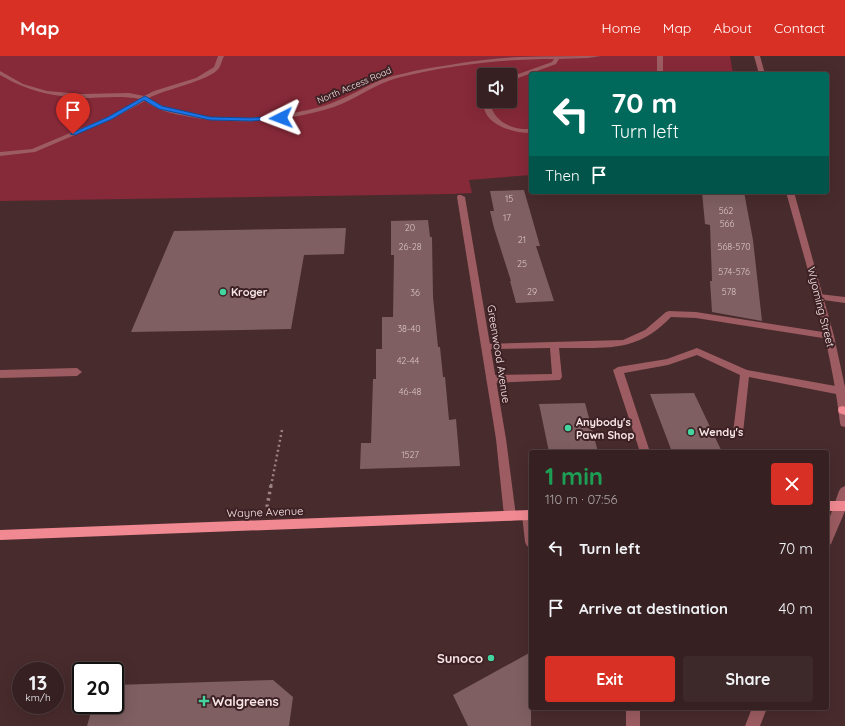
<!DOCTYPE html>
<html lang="en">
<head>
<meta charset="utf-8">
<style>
  body { margin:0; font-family:Quicksand,sans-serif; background:#3d282a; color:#f1f3f6; height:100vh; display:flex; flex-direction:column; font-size:15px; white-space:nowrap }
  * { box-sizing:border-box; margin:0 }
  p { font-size:13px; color:#aaa3a5 }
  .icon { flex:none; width:22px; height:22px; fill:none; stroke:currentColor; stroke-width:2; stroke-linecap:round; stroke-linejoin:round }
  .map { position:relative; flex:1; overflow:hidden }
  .details { position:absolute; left:529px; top:394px; width:300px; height:260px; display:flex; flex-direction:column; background:#362022; border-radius:4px; box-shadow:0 4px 16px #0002,0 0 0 1px #503e40 }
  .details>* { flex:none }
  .guide { position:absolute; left:529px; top:16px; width:300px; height:122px; border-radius:4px; box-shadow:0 4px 16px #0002,0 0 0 1px #503e40; background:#00695c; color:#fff; overflow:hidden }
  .buttons { position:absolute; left:477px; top:12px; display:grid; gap:8px }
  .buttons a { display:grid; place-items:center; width:40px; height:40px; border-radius:4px; background:#362022; box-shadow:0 4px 16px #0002,0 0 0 1px #503e40; font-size:20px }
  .speed { position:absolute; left:12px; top:606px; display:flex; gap:8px; font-size:20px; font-weight:700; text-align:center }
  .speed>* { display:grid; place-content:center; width:52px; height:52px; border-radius:50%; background:#362022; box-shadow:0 4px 16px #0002,0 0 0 1px #503e40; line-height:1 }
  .speed small { font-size:10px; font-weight:400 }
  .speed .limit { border:2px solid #111; border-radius:6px; background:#fff; color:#111 }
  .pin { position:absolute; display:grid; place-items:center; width:34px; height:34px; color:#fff; margin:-41px -17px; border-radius:50% 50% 50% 0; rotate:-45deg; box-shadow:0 0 4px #0007 }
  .pin .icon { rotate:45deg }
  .me { position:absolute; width:44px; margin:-22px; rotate:267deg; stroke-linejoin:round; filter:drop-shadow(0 0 3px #0008) }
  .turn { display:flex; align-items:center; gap:14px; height:84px; padding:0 16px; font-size:18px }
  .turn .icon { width:52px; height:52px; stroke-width:2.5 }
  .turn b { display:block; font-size:28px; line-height:34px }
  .then { display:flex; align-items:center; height:38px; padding:0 16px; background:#0003; gap:8px; font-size:15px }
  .round { display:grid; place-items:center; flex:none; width:42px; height:42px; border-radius:4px; background:#3d282a }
  .headline { display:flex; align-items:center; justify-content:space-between; height:68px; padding:0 16px }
  h1 { font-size:24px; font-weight:800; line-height:30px; color:#1e9e55 }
  .primary-button { display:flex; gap:8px; margin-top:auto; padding:8px 16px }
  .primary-button a { flex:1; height:46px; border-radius:4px; background:#d93025; color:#fff; font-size:16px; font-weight:800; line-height:46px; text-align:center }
  .primary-button a+a { background:#3d282a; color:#f1f3f6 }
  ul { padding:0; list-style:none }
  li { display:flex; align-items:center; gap:12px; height:60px; padding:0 16px }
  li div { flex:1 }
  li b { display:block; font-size:15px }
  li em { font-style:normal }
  header { display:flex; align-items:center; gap:24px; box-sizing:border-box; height:56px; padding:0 20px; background:#d93025; color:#fff }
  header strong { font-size:19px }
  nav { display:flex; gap:22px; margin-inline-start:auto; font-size:14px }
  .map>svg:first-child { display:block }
</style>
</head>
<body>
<header>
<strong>Map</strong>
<nav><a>Home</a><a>Map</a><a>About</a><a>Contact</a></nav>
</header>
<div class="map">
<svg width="845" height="670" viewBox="0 0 845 670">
  <rect width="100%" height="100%" fill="#482b2d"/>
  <path fill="#862938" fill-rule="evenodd" d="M0 0H730L733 18H531V119L469 124 472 137 452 138 0 145ZM484 19H510V45H484Z"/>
  <path fill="#7f5f61" d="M524 134 540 190H536L554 245 516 247 510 225H511L494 172 490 155H494L490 135Z
    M702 136H744L753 184 762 265 712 256 710 225H712L710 169 705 168Z
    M428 164 430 181H432L433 241 438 291H440L443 321H445L449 364 456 363 460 410 360 413 361 387H371L373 323H376V293H382V261H393L394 199H391V165Z
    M346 172 344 198 304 199 291 273 131 276 174 175Z
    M694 337 722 396H672L650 338Z
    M585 347 598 396H549L539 348Z
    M531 596V670H468L453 639Z
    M273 624 293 641 289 670H87L93 649H115V629Z"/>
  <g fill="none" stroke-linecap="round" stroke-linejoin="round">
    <path stroke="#9b8384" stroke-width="2.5" stroke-dasharray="2 3" stroke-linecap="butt" d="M271 430 282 374"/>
    <path stroke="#9b8384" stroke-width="3.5" stroke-dasharray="2.5 4" stroke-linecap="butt" d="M267 451 271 429"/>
    <path fill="#9c5c61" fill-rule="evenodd" d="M218 0H224C222 4 221 9 219 12 210 25 165 33 149 42 189 72 287 64 332 47 348 41 363 32 378 25 390 20 402 18 414 15 448 9 483 3 519 1 546 0 573 0 601 0L588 2 559 3 556 8 510 25V21L552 6 554 3C502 3 448 9 397 22 375 28 356 43 334 51 287 66 238 69 190 61 174 58 158 55 145 45L112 63 35 96 0 100V96L32 93 108 61 140 43C121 39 101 42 82 42 49 40 28 35 0 19V15L23 28 47 35 82 38 129 37 144 40 154 35 196 22 214 11Z
      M657 0H663V18H657Z
      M484 44 489 45C494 66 511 74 531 73V77C513 77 480 68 484 44Z
      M669 255 696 256 829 277 834 280 829 283 696 262 671 261C636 298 605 291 559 292L562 321 560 324 491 327 486 323 491 319 552 318 550 292 486 293 483 292 481 290 483 288 623 284 645 274 666 256Z
      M697 292 747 314 841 331 845 332V337L841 339 749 321 743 377 742 380 738 381 734 380 733 377 740 319 697 299 668 309 624 317 650 396H640L613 314 618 311 667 303Z
      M77 312 82 316 77 320 0 322V314Z
      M528 454 531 455V492L527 490 525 486 522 459 524 455Z
      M626 652H640V670H626Z"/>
    <path fill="#9c5c61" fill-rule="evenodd" d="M458 139H461L465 141 506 383 516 460 514 464 510 465 506 464 504 460 496 383 457 141Z
      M819 238 845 241V247L816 243 815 241 816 239Z"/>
    <path fill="#9c5c61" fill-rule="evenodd" d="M754 0H760L765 18H759Z
      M786 136H794L834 280 845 331V371L841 370 840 367C831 288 807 212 786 136Z
      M845 430V455L831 488 827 490V469L839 435 841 432Z
      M752 652H767L760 670H745Z"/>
    <path fill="#f18992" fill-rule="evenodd" d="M843 350 845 351V359L839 357 838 354 839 351Z
      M827 445H845V455H827Z
      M531 454V464L0 484V474Z"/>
  </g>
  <path fill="#1a73e8" stroke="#114b97" d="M145 40 162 50 210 61 251 62 281 60 284 62 281 63 251 65 210 64 159 53 144 44 112 63 75 79 70 78 108 61Z"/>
  <g fill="#43d4a0" stroke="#3d2124" stroke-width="1.5">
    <circle cx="223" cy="236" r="4"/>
    <circle cx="568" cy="372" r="4"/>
    <circle cx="691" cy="376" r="4"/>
    <circle cx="491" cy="602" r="4"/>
    <path d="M202 639h4v4h4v4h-4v4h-4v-4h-4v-4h4z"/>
  </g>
  <g text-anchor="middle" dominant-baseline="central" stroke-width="4" stroke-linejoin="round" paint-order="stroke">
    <g font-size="9" fill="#f9e6e7" stroke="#3d2124">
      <text transform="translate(354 29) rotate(-23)">North Access Road</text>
    </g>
    <g font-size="9" fill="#dac4c6">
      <text x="509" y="142">15</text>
      <text x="726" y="154">562</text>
      <text x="507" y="161">17</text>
      <text x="727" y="167">566</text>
      <text x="410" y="171">20</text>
      <text x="522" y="183">21</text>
      <text x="410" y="190">26-28</text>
      <text x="734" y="190">568-570</text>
      <text x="522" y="207">25</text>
      <text x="734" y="215">574-576</text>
      <text x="532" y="235">29</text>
      <text x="729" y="235">578</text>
      <text x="415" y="236">36</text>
      <text x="409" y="272">38-40</text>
      <text x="408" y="304">42-44</text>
      <text x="410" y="335">46-48</text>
      <text x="410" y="398">1527</text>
    </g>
    <g font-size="11" font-weight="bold" fill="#f9e6e7" stroke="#3d2124" text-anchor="start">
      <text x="231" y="236">Kroger</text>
      <text x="576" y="366">Anybody's<tspan x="576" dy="13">Pawn Shop</tspan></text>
      <text x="699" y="376">Wendy's</text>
    </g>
    <g font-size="11" fill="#f9e6e7" stroke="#3d2124">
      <text transform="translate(821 251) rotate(76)">Wyoming Street</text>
      <text transform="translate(499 298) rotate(81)">Greenwood Avenue</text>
      <text transform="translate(265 456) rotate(-2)">Wayne Avenue</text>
    </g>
    <g font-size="13" font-weight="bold" fill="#f9e6e7" stroke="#3d2124" text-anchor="end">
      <text x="483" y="602">Sunoco</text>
      <text x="212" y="645" text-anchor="start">Walgreens</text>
    </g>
  </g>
</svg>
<div class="buttons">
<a><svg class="icon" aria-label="sound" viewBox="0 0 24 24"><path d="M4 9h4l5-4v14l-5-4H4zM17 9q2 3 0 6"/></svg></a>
</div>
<div class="speed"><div>13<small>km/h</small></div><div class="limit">20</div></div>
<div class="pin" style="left:73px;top:78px;background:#d93025"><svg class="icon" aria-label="arrive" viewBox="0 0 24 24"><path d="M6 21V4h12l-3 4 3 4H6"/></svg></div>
<svg class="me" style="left:281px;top:62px" viewBox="-20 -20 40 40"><path d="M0-17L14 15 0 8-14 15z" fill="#1a73e8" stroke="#fff" stroke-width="4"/></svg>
<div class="guide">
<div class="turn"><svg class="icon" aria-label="left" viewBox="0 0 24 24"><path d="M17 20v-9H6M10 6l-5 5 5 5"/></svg><div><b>70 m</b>Turn left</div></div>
<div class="then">Then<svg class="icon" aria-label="arrive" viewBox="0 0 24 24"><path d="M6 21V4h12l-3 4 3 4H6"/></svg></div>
</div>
<section class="details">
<div class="headline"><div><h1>1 min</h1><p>110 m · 07:56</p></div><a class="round" style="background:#d93025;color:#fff"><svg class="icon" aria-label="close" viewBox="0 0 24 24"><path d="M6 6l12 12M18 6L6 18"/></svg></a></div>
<ul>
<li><svg class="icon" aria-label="left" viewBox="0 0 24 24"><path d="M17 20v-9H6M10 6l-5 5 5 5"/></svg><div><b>Turn left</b></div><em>70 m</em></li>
<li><svg class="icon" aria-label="arrive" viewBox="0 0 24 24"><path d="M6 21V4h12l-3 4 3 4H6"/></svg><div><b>Arrive at destination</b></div><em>40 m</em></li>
</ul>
<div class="primary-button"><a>Exit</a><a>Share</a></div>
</section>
</div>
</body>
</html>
